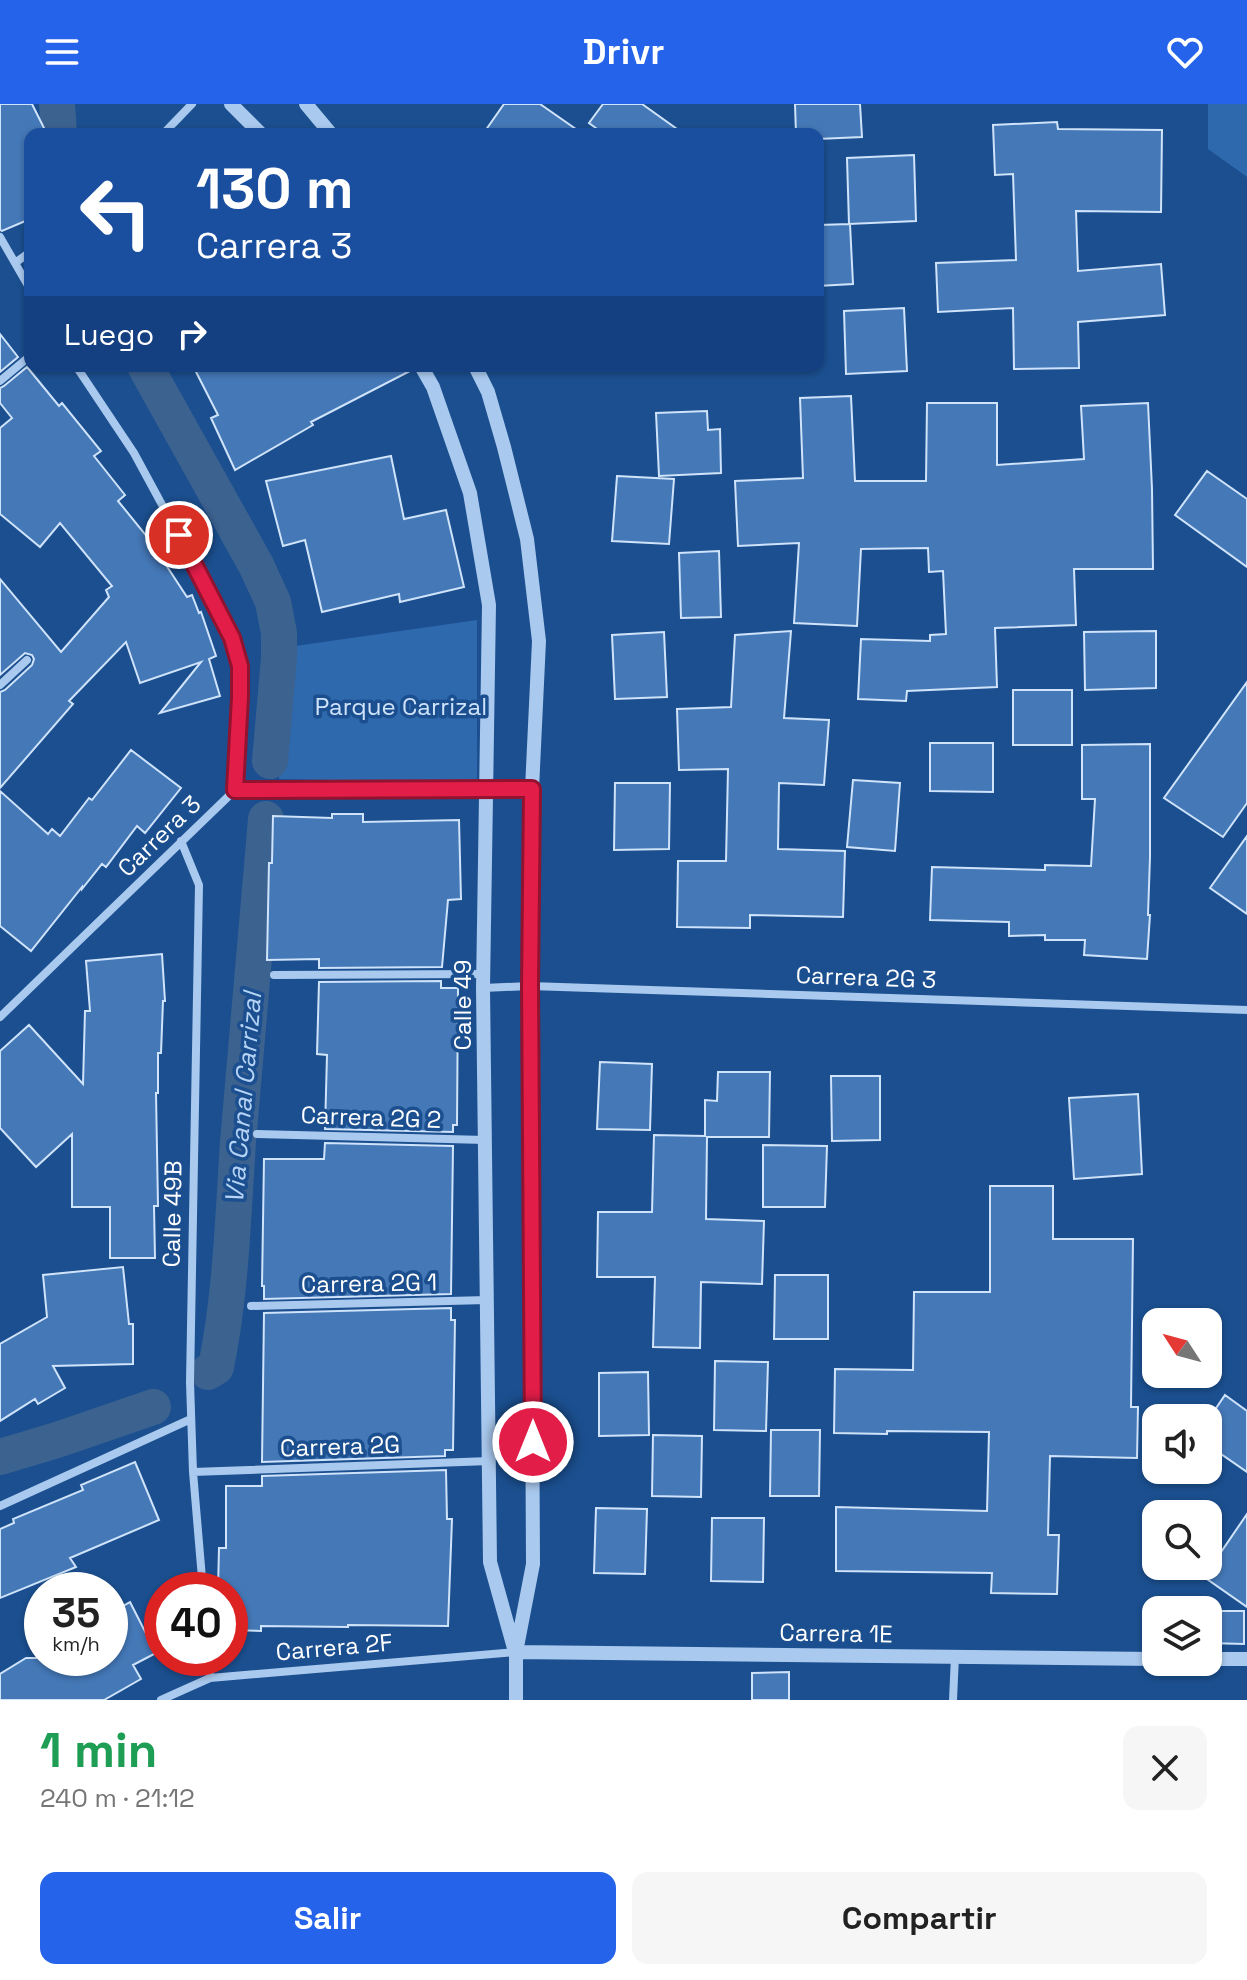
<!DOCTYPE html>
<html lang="es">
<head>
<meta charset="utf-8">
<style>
  body { margin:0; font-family:"Space Grotesk",sans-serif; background:#f6f6f6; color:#222; height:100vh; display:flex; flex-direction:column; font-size:30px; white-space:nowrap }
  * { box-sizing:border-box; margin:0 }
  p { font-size:26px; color:#767676 }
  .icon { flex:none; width:44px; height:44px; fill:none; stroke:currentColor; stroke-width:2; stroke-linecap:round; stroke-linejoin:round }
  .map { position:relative; height:1596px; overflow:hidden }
  .side { display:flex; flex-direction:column; background:#fff; flex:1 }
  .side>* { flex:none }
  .guide { position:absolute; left:24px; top:24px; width:800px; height:244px; border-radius:16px; box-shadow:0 2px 6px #0004; background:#1a4fa0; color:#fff; overflow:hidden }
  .needle { width:52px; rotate:306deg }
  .tools { position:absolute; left:1142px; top:1204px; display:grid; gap:16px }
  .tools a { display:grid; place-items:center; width:80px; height:80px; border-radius:16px; background:#fff; box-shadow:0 2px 6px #0004; font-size:40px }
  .speed { position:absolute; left:24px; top:1468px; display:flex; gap:16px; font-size:40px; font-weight:700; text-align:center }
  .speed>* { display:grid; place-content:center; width:104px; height:104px; border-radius:50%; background:#fff; box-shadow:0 2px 6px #0004; line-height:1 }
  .speed small { font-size:20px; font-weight:400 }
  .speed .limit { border:12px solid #d22; background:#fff; color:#111 }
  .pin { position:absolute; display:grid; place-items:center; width:68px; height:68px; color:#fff; margin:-34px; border:4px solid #fff; border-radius:50%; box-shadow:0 2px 8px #0007 }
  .me { position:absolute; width:88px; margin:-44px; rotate:0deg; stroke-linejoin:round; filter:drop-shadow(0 0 6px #0008) }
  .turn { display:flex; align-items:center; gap:28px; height:168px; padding:0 40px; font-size:36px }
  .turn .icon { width:104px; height:104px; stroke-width:2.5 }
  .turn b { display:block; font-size:56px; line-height:68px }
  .then { display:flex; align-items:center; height:76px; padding:0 40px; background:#0003; gap:16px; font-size:30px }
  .round { display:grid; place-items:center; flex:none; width:84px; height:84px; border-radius:16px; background:#f6f6f6 }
  .headline { display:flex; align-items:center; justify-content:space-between; height:136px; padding:0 40px }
  h1 { font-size:48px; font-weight:600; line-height:60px; color:#1e9e55 }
  .action { display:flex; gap:16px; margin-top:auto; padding:16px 40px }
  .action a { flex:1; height:92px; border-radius:16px; background:#2563eb; color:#fff; font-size:32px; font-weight:600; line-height:92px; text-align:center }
  .action a+a { background:#f6f6f6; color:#222 }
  header { display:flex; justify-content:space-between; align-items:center; height:104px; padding:0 40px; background:#2563eb; color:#fff; font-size:36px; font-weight:600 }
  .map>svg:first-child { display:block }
</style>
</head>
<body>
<header><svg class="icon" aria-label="menu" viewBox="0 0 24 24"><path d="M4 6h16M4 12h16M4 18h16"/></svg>Drivr<svg class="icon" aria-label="heart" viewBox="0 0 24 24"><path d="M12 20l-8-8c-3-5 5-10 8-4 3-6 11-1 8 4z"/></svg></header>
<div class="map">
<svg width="1247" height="1596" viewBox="0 0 1247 1596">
  <rect width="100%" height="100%" fill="#1b4f8f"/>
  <path fill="#2e69ad" d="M1208 0H1247V73L1208 45Z
    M477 516V679L279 675 288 543Z"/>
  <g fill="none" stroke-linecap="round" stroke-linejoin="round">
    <path stroke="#3c6290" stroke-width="36" d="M57 0 59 30
      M145 262 256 461 273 498 279 529V554L270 657
      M208 1268 216 1263C231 1189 233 1114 238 1038 247 931 257 823 266 715
      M0 1353 57 1336 153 1303"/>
  </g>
  <path fill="#4478b7" stroke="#cfe3fa" stroke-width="2" d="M0 0H32L47 30H30V115L2 127 0 126Z
    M504 0H540L583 30H483Z
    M603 0H642L684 30H604L589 19Z
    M795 0H860L862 33 818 35V30H796Z
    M1057 18 1058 25 1162 26 1161 108 1076 107 1078 167 1161 160 1165 211 1078 218 1079 264 1014 265 1013 204 938 208 936 159 1016 156 1013 70 995 71 993 21Z
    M914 51 916 117 849 120 847 54Z
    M850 120 853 180 818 182V121Z
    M904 204 907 267 846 270 844 207Z
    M0 230 18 253 0 268Z
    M193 262H411L412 266 311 318 313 321 235 366 211 314 218 311Z
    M27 263 59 302 62 299 101 347 94 352 125 391 118 397 149 435 187 493 192 491 199 509 201 508 216 552 209 555 220 592 160 609 201 558 140 579 126 538 69 597 73 600 0 684V588L5 586 32 561 34 555 32 551 25 549 0 571V475L61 548 109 493 106 486 112 482 60 419 40 443 0 410V324L12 314 0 299V284L4 282Z
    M851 292 855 377H926L927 299H997V361L1084 355 1081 302 1148 299 1152 385 1153 465H1074L1076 521 995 524 997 583 907 587 906 597 858 595 861 535 930 537V531L946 530 943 467 929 468 928 444 861 445 857 522 794 519 799 439 738 442 735 377 803 374 800 294Z
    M707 307 708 326 720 325 721 369 659 372 656 309Z
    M391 352 404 415 446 406 464 483 400 498 399 490 322 508 305 436 283 442 266 377Z
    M1207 367 1247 395V463L1175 411Z
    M617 372 674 375 669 440 612 437Z
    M719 447 721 513 681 514 679 449Z
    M791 527 784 614 829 616 824 681 779 679 778 745 845 747 843 813 750 811V824L677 823 678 757H726L728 665 679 666 677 605 731 603 735 531Z
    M1156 527V584L1085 586 1084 528Z
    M664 528 667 593 615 595 612 531Z
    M1247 578V699L1223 733 1164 694Z
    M1013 586H1072V641H1013Z
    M930 639H993V688L930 687Z
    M1150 640V753L1148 811H1150L1147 855 1084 851 1085 836H1045V831L1009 832V818L930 816 932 763 1045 766V761L1091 762 1095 695H1082V641Z
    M131 646 181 684 145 729 137 722 106 763 102 760 82 785V783L31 847 0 822V687L48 730 52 725 60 732 89 694 92 696Z
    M853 676 900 679 895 747 847 743Z
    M615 679H670L669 745 614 746Z
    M332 710H363V718L459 716 461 795 448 796 442 863 319 864V855L267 856 269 759H272L273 712 332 714Z
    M1247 732V810L1210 784Z
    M162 850 165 897H163L161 949H158V989H156L158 1102H154L155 1154H110V1103H72V1030L36 1063 0 1024V947L29 921 83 980 85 907H90L86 857Z
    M441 877V884H458L457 1021H453V1028L325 1025 327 951 317 950 319 878Z
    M600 958 652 960 650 1026 597 1025Z
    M718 968H770L769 1033H707L706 1115 764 1117 762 1180 701 1178 700 1244 653 1243 655 1173H597L598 1108H652L654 1031 705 1032V996L717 997Z
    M831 972H880V1036L832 1037Z
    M1138 990 1142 1070 1074 1075 1069 994Z
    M325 1039 453 1042 451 1190 264 1195V1182H262L264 1055H324Z
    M763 1041 827 1042 825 1103H763Z
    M990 1082H1053V1135H1133L1131 1303H1138L1137 1354 1050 1352 1048 1431H1059L1057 1490 991 1489 992 1469 836 1467V1403L987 1407 989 1328 887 1327V1330L834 1329 835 1265 913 1266 914 1188H990Z
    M123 1163 129 1220H133V1260L53 1262 65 1284 38 1300 35 1295 0 1317V1240L47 1213 43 1171Z
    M775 1171H828V1235H774Z
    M451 1204V1216H455L453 1346H445V1352L262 1358 264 1209Z
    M715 1257 768 1258 766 1327 714 1326Z
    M648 1268 649 1331 599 1332V1269Z
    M1225 1291 1247 1307V1368L1208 1341V1316Z
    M771 1326H820L819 1392H770Z
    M653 1331 702 1332 701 1393 652 1392Z
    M135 1358 159 1416 70 1454 76 1463 0 1494V1425L14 1419 13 1415 83 1386 81 1381Z
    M446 1366 447 1415H452L448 1522 348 1521V1523L261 1522V1527L230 1526V1486H218L219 1444H226V1382H262V1372Z
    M596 1404 647 1405 645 1470 594 1469Z
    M1247 1410V1503L1204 1473Z
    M712 1414H764L763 1478 711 1477Z
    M130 1498 156 1549 133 1561 141 1575 104 1596H0V1570L26 1554H110V1509Z
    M1208 1507H1244V1540L1208 1539Z
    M789 1568V1596H752V1569Z"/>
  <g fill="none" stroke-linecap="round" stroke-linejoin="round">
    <path stroke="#a9c9ee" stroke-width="8" d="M163 30 192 0
      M0 133 30 185
      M15 159 30 148
      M76 262 134 349 193 458 232 534 240 562V593L235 686
      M0 277 30 252
      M0 581 27 556
      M181 737 199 781 190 1278 193 1368 203 1486
      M274 871 483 870
      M483 884 530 882 1247 906
      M0 913 235 686 532 685
      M257 1030 485 1036
      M251 1202 487 1196
      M193 1368 489 1357
      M0 1402 191 1315
      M208 1554 210 1574
      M161 1596 210 1574 516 1548
      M953 1596 955 1552"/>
    <path stroke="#a9c9ee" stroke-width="14" d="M231 0 261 30
      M306 0 331 30
      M421 262 433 283 470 389 489 501 483 884 490 1458 514 1544
      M475 262 488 288 504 343 527 435 539 537 532 685 530 882 533 1460 516 1548V1596
      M516 1548 1156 1555
      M1208 1555H1247"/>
  </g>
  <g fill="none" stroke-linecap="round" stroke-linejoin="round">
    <g stroke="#92132f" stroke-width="20">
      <path id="route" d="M179 431 232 534 240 562V593L235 686 532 685 530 882 533 1338"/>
    </g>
    <use href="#route" stroke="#e11d48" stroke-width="14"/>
  </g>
  <g text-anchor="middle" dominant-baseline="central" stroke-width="7" stroke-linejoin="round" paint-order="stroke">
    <g font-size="24" fill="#cfe3fa" stroke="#1b4f8f">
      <text x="401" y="602">Parque Carrizal</text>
    </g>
    <g font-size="24" fill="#fff" stroke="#1b4f8f">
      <text transform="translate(159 732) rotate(-44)">Carrera 3</text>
      <text transform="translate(866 873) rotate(2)">Carrera 2G 3</text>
      <text transform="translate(462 901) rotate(-90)">Calle 49</text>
      <text transform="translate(371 1013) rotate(2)">Carrera 2G 2</text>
      <text transform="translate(172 1110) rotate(-89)">Calle 49B</text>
      <text transform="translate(369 1179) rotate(-1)">Carrera 2G 1</text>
      <text transform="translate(340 1342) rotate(-2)">Carrera 2G</text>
      <text transform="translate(836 1529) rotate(1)">Carrera 1E</text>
      <text transform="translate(334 1543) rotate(-5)">Carrera 2F</text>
    </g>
    <g font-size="26" font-style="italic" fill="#b5d3f5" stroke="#1b4f8f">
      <text transform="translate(243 994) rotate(-85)">Via Canal Carrizal</text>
    </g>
  </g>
</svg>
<div class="tools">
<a><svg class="needle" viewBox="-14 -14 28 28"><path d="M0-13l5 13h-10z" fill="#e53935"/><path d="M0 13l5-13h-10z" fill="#767676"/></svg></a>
<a><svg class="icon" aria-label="sound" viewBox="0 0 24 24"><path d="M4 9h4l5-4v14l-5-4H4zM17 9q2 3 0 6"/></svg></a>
<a><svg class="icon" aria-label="search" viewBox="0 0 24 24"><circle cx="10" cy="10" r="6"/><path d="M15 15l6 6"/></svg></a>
<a><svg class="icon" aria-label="layers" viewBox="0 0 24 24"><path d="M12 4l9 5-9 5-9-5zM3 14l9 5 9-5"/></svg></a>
</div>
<div class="speed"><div>35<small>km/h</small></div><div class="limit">40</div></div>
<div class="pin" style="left:179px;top:431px;background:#d93025"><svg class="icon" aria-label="arrive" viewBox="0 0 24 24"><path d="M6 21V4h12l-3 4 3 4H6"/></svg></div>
<svg class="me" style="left:533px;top:1338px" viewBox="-20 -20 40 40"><circle r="17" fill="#e11d48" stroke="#fff" stroke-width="3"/><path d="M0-11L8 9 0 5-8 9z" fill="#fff"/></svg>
<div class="guide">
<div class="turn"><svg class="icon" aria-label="left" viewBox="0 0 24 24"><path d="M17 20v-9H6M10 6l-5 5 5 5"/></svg><div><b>130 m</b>Carrera 3</div></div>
<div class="then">Luego<svg class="icon" aria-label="right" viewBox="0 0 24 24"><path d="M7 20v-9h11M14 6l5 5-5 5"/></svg></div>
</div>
</div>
<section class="side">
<div class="headline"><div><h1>1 min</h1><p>240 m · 21:12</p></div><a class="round"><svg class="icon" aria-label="close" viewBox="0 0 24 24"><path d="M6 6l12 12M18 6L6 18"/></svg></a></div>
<div class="action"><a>Salir</a><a>Compartir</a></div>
</section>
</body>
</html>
